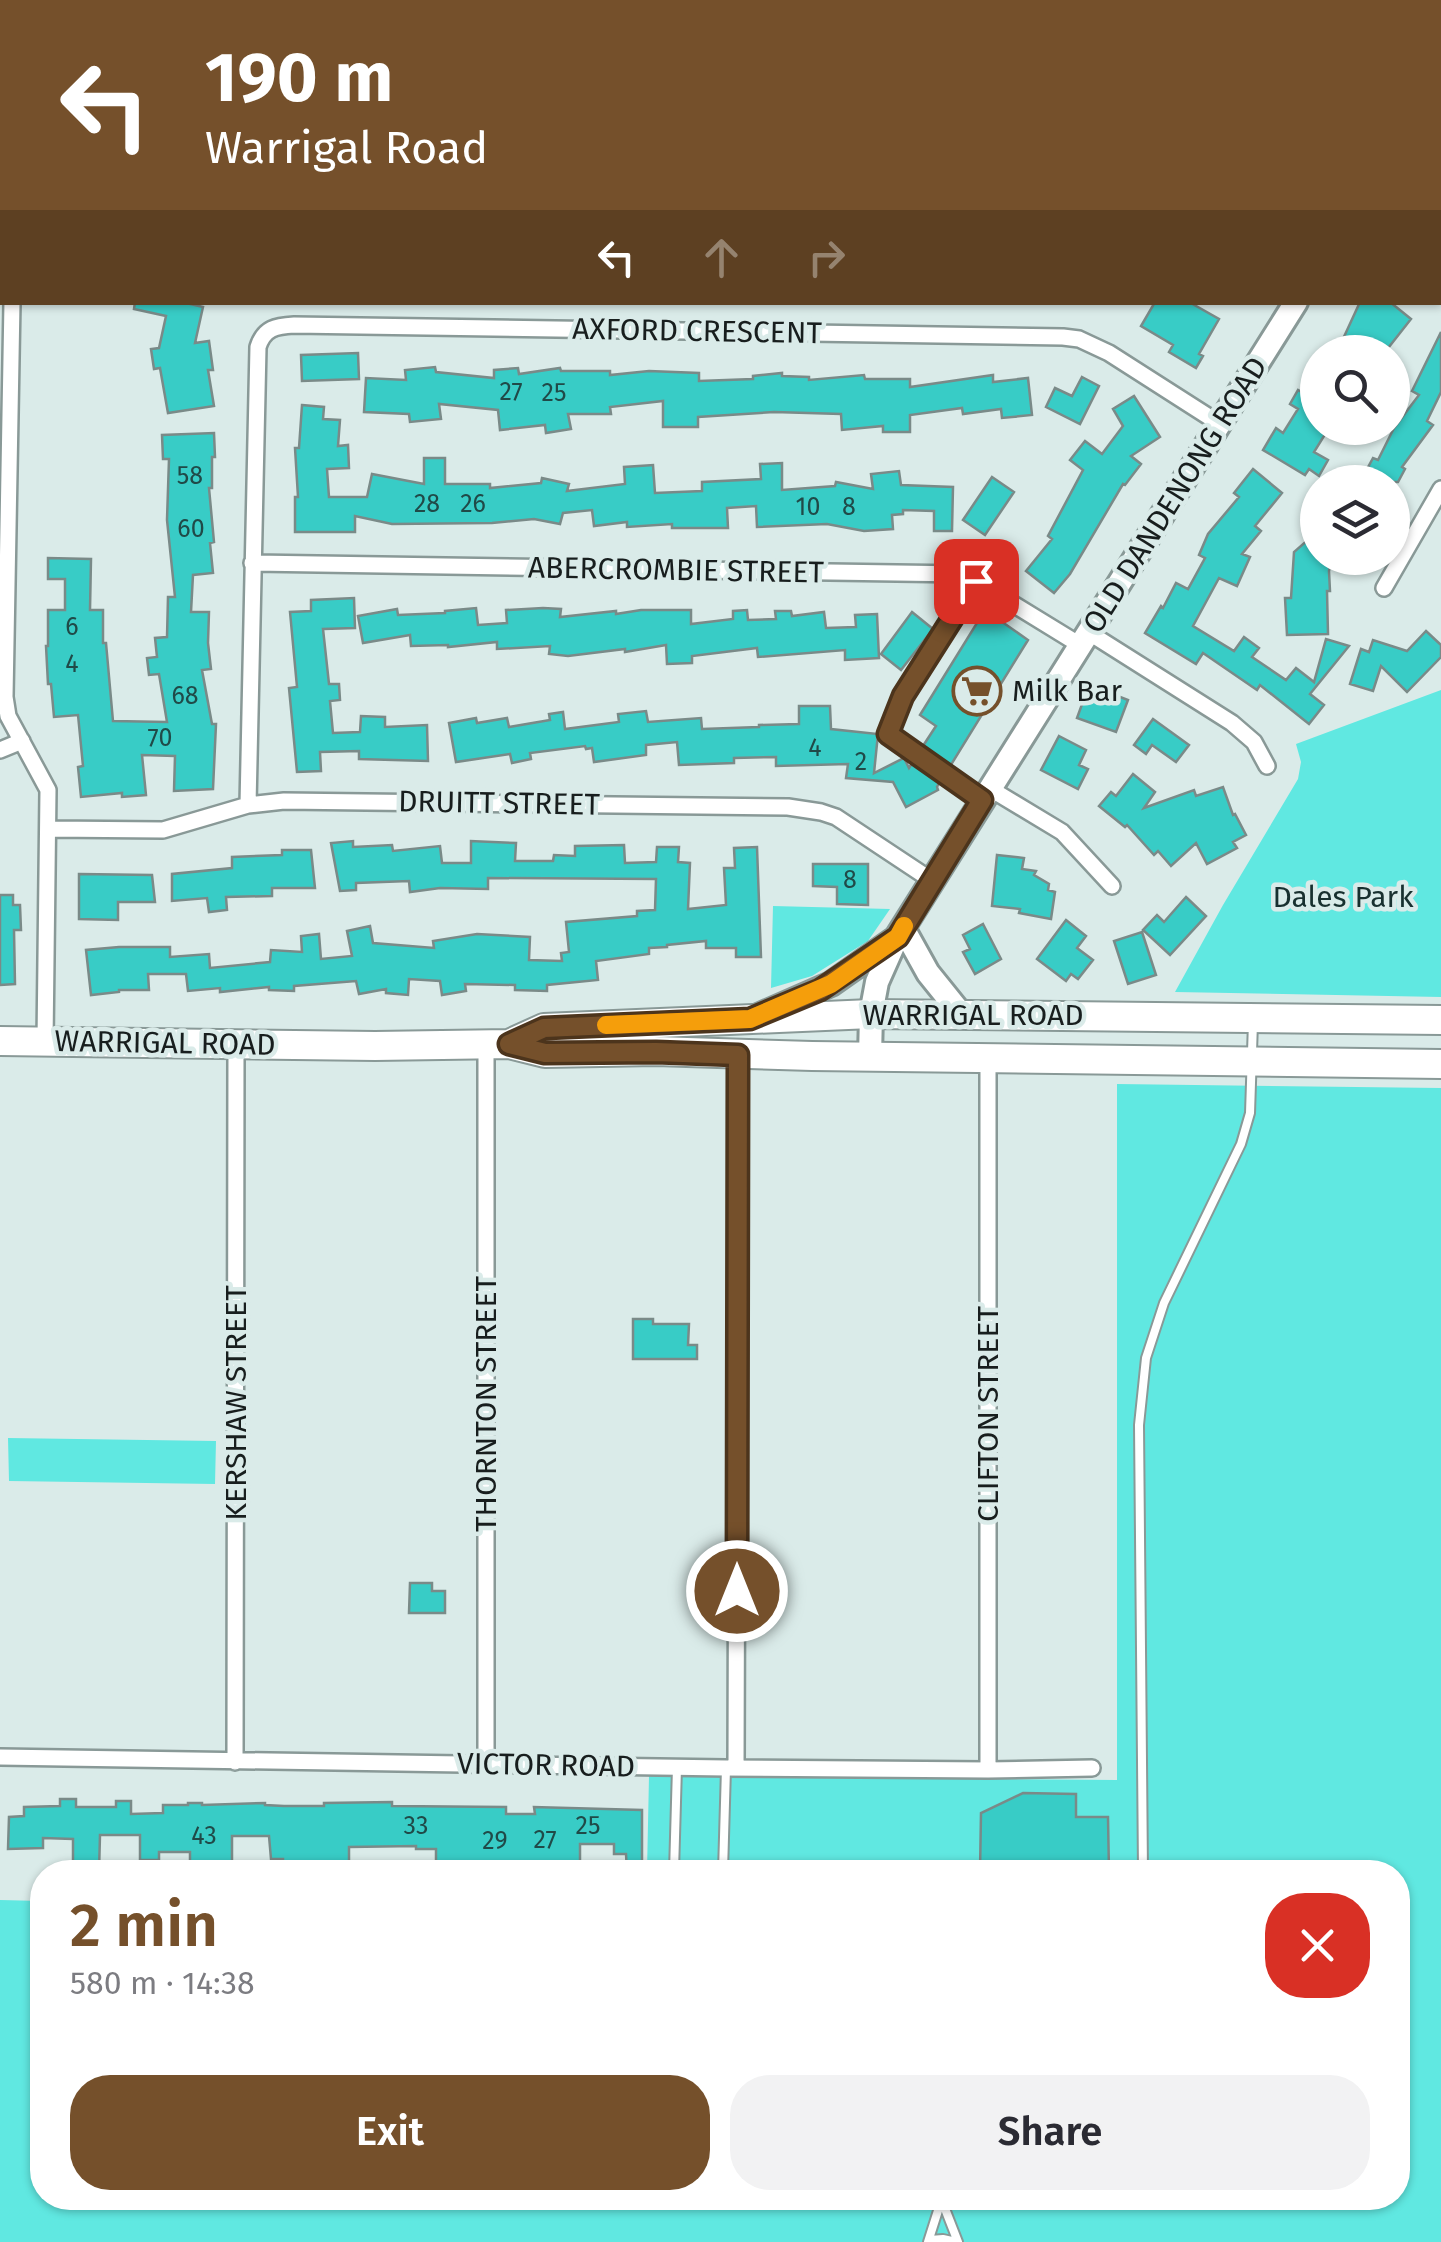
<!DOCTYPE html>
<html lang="en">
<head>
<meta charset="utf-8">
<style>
  body { margin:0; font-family:"Fira Sans",sans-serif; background:#f2f2f3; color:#2b2b33; height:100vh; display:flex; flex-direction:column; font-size:38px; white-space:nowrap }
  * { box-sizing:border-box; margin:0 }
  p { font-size:32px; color:#7c7c81 }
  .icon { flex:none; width:55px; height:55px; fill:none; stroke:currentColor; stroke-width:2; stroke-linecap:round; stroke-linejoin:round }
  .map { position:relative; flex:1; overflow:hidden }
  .side { position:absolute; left:30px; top:1860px; width:1380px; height:350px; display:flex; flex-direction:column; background:#fff; border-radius:40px; box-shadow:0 2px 8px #0004 }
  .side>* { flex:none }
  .guide { position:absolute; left:0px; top:0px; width:1442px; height:305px; box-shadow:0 2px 8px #0004; background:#75502b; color:#fff; overflow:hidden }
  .tools { position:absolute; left:1300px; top:335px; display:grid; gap:20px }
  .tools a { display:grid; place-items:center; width:110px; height:110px; border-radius:50%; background:#fff; box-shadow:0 2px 8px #0004; font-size:50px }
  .pin { position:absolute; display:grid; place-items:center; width:85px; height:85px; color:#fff; margin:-42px; border-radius:20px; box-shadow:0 5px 15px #0006 }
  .me { position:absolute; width:110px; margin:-55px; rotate:0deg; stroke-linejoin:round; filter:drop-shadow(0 0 8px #0008) }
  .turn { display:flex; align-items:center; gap:35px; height:210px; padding:0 40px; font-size:45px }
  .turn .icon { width:130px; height:130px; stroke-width:2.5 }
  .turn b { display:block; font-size:70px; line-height:85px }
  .lanes { display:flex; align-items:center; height:95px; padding:0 40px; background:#0003; justify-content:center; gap:50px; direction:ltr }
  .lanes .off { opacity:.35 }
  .round { display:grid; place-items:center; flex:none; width:105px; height:105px; border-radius:40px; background:#f2f2f3 }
  .overview { display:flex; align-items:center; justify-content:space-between; height:170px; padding:0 40px }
  h1 { font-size:60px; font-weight:600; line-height:75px; color:#75502b }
  .primary-button { display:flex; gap:20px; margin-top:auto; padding:20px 40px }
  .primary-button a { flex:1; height:115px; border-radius:40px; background:#75502b; color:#fff; font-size:40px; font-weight:600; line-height:115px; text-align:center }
  .primary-button a+a { background:#f2f2f3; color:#2b2b33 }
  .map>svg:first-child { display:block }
</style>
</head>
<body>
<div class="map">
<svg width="1441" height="2242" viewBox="0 0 1441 2242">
  <rect width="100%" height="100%" fill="#daebe9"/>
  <path fill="#60e8e1" d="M0 0H1441V22L1440 24V2H2V195H0Z
    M1441 690V997L1175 992 1223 905 1298 779 1301 762 1296 744Z
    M773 906 890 909 868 941 812 976 771 988Z
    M1117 1084 1441 1088V2242H0V1900L42 1901V2198H1398V1872H647L649 1776 1117 1780Z
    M8 1438 216 1441 215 1484 9 1481Z"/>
  <path fill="#38ccc6" stroke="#7a8a88" stroke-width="2.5" d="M135 302H182L203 307 195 343 209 341 213 370H208L214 406 168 413 160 368 154 369 151 349 159 348 166 316 134 309Z
    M1155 302H1189L1219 319 1199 354 1203 356 1196 368 1169 352 1173 345 1141 326Z
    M1360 302H1390L1411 319 1385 352H1337Z
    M1441 332V392L1427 421 1433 425 1402 467 1405 469 1398 482H1360L1373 458 1378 460 1394 428 1419 395 1412 391Z
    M358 353 359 379 302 381 301 355Z
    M435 367 436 372 494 378V370L518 368 519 374 560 368 561 371H610V375L649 371 699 373V381L753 379V376L782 373V376L809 377V380L864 375 865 379H910V387L993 375V382L1028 378 1032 415 1002 418 1001 409 963 414 962 408 910 415V432H883V426L842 430 841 414 774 412 698 417V427H663V401L610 407 611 414H568L571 429 546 433 545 425 500 430 498 410 439 404 441 419 410 422 409 414 364 412 366 378 406 380 405 370Z
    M1318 376V428H1329L1314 452 1328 460 1319 476 1309 469 1305 475 1263 450 1276 428 1283 433 1298 409 1290 404 1298 390 1307 395Z
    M1082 377 1099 386 1080 424 1046 407 1055 388 1072 396Z
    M1134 396 1160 437 1131 456 1141 464 1125 485 1123 484 1070 574 1054 593 1026 571 1052 539 1048 536 1083 470 1070 460 1085 441 1102 454 1123 426 1113 409Z
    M302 405 324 407 323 419 340 420 338 446 348 445 349 468 327 469 329 497H367L372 474 424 484V458H445V484H490V488L541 483 542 478 569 484 567 491 625 484 624 467 653 465 655 493 702 491V482L761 479 760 464 782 463V490L835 486 836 482 873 489 871 474 899 471 901 485 953 487 952 531H934V511L903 510V514L892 515 893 529 864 531 827 524 757 527 756 506 727 508 728 528H672V524L627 527V522L594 526 592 510 563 513 560 524 534 519 492 523 392 524 355 516V532H295V497H298L295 448H299Z
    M214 433 215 457H212V488H209L214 542 210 543 213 573 193 575 191 612H209L208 643 211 669 202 670 212 724H216L213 789 174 791 175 756 142 755 146 795 122 797V793L81 797 78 767 83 766 78 715 54 717 51 684H48L46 646H48V610H65V579H48V558L91 559 90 610H103V643H106L113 721 167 722 159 674 149 675 147 658 157 657 155 638 167 637 168 597H175L167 520 169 459H163L162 435Z
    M1253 469 1282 493 1255 526 1261 531 1242 554 1250 557 1237 586 1219 578 1193 626 1234 651 1244 637 1259 648 1252 657 1286 680 1296 668 1314 682 1326 639 1349 646 1310 694 1324 705 1309 724 1260 685 1257 690 1203 653 1196 664 1145 633 1161 606 1163 608 1176 583 1188 589 1205 558 1199 555 1208 534 1239 497 1234 493Z
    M992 477 1014 492 985 535 963 520Z
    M1318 531V558H1332L1329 571 1330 591H1327L1328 634 1287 635 1285 598H1291L1294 552Z
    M354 598 355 628 323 629 329 684H339L340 700 330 701 333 733 360 732 361 716 385 717V727L427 725 428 761 359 759V751L320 752 321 771 297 772 289 688 297 687 290 612 311 611V600Z
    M476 608 478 625 507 623 506 610 543 608 561 609 560 617 616 611V614L641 610H691V624L733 619V611L747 610 748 620 776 619 775 611H791L792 616 824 612 826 628 856 627 855 615 877 614 879 658 845 660V650L758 657 757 648 692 656V663L667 664 666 645 625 652V649L568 656 549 654 550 646 497 649V642L448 647V645L411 646 410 635 363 643 358 616 397 609 398 615 445 613V611Z
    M985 610 1028 640 949 768 921 749 936 726 920 715Z
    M912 612 933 629 901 670 881 654Z
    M1426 631 1441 645V657L1407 692 1381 666 1373 691 1350 684 1361 649 1369 652 1373 640 1407 651Z
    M1089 685 1128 700 1116 732 1077 718Z
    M799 706H830L831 729 878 734 874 773 904 758 909 768 913 762 941 780 937 787 938 790 906 807 893 782 846 778 848 764 776 766V757L734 758V763L679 765 677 742 646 745V755L594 762 592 748 586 749 585 746 530 753 531 759 512 763 510 754 456 762 449 723 476 718 477 723 507 718 509 727 550 720 549 714 563 712 565 729 619 722 618 714 646 711 648 722 701 718 702 729 759 727V725L799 724Z
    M1153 719 1189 745 1176 762 1152 745 1146 754 1134 745Z
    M1059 736 1086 750 1079 765 1088 769 1078 789 1041 770Z
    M1133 774 1155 792 1144 808 1194 790 1196 796 1223 787 1233 815 1235 814 1246 835 1233 842 1237 848 1207 864 1196 843 1171 866 1158 851 1154 855 1127 825 1125 827 1099 806 1111 792 1116 796Z
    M353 841V847L392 845 393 851 440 846 442 863H471V841L516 843 515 861H553L554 855 575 856V846L624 845 625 863 656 862 657 847H679L678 862 690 863 688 909 726 905 724 868H735L734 848 757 847 761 957H736V948H706V941L667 945V947L649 948V954L596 961 598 980 547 985V991L515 990V985L465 984 466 991 442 995 440 981 409 979 408 995 386 993V989L359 994 356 981 294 986V991L269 990V987L220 992V988L188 991 186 974H148L149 990H119V992L91 995 86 950 119 947H170V957L209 954 210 968 270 962 271 950 302 952 301 936 319 934 321 959 352 956 347 931 370 926 373 943 434 948 433 941 477 934 530 937 529 960 562 961 561 953 569 952 566 922 637 916V911L655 910 656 879 488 878V889L440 888 410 892 409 881 356 883V890L340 891 331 843Z
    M282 850H311L315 888H272V896L226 897 227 910 209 912 207 898 172 901V874L232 868V857L282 855Z
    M997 855 1024 858 1022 869 1036 871 1034 875 1049 884 1048 890 1055 892 1051 919 1019 913 1020 909 992 906Z
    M813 864H868V905L837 904V887L813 886Z
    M79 874 152 875 155 902H118V920L79 919Z
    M0 895H13V905H20L21 930H14L15 984 0 985Z
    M1186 897 1206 916 1170 955 1143 930 1157 915 1164 922Z
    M1066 920 1086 936 1077 948 1093 960 1078 979 1071 974 1066 981 1037 959Z
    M983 924 1001 959 975 974 963 952 970 949 963 935Z
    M1142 932 1156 975 1128 984 1114 941Z
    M633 1319H653V1324H689L688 1345H697V1359H633Z
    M410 1583H432V1591H445V1613H409Z
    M1023 1793 1076 1794V1817H1108L1109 1872H980L981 1813Z
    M60 1799H76V1807H116V1801H131V1814L163 1813V1805H188V1803H202V1805L265 1803V1805L284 1806H324V1803L392 1802V1806L506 1807V1814H535L534 1807 642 1810V1872H627L626 1854H614V1844H580V1872H436V1849H416V1846L349 1847V1863L283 1864V1859H271L269 1836H232V1867L190 1868V1852H159V1860H140V1835H100L99 1872H73V1839L43 1838V1848L8 1849 9 1817 24 1816V1807L60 1806Z"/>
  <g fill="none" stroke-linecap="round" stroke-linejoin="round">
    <g stroke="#899997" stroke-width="12">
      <path id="lane" d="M21 2 22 0
        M975 582 903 696 888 735 978 797
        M674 1872 677 1767
        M723 1872 726 1768
        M1143 1872 1139 1425 1146 1358 1164 1303 1241 1144 1250 1113 1253 1022
        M942 2201 958 2242
        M930 2240 943 2239 956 2242
        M928 2242 942 2198"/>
    </g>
    <g stroke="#899997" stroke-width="20">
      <path id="street" d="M0 217H2
        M0 230H2
        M1440 254H1441
        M12 302 5 697 8 716 48 790 45 1042
        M252 563 964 574 1080 645
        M1384 588 1441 489
        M1088 632 1232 723 1254 742 1267 766
        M0 750 22 741
        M989 788 1062 832 1112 886
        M248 805 258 347C264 328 276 326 294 325L1063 337 1079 339 1109 353 1220 424
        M49 829 163 830 248 805 284 801 788 807 821 812 836 817 931 880
        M486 1045V1763
        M0 1757 726 1768 988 1770 1092 1768
        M235 1762 236 1044
        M736 1768 738 1055
        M988 1770V1058"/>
    </g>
    <g stroke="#899997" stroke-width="28">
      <path id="secondary" d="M1440 73 1441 72
        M903 928 928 973 961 1014
        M758 1016 831 984 895 939
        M870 1057 871 1014 877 982 897 937 1296 302"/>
    </g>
    <g stroke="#899997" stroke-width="32">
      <path id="highway" d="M0 1041 375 1046 509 1044 545 1053 656 1051 812 1056 1441 1064
        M509 1044 544 1028 871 1014 1441 1020"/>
    </g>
    <use href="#lane" stroke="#fff" stroke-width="8"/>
    <use href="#street" stroke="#fff" stroke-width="15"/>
    <use href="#secondary" stroke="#fff" stroke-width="22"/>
    <use href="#highway" stroke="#fff" stroke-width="28"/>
  </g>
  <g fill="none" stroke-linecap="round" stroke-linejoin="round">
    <g stroke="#4c341c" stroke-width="25">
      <path id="route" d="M737 1591 738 1055 656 1052 545 1053 509 1044 544 1028 750 1019 820 990 898 937 982 800 888 734 903 696 976 581"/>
    </g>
    <use href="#route" stroke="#75502b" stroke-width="18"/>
    <path stroke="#f59e0b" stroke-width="18" d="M606 1025 750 1019 831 984 898 937 904 926"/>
  </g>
  <defs>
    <g id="supermarket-ring" transform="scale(2.5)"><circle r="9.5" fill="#daebe9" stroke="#75502b" stroke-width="1.5"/><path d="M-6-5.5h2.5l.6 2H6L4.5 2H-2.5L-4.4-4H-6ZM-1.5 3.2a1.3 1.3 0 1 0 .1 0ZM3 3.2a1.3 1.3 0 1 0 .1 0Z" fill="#75502b"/></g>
  </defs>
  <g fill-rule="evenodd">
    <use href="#supermarket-ring" x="977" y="691"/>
  </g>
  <g text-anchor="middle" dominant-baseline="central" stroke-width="9" stroke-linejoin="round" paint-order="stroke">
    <g font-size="25" fill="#204a48">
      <text x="511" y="392">27</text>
      <text x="554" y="393">25</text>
      <text x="190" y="476">58</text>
      <text x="427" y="504">28</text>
      <text x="473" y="504">26</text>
      <text x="808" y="507">10</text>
      <text x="849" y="507">8</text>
      <text x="191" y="529">60</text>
      <text x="72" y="627">6</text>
      <text x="72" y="664">4</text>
      <text x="185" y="696">68</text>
      <text x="160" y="738">70</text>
      <text x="815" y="748">4</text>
      <text x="861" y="762">2</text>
      <text x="850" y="880">8</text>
      <text x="416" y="1826">33</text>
      <text x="588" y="1826">25</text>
      <text x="204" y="1836">43</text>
      <text x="545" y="1840">27</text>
      <text x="495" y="1841">29</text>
    </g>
    <g font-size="30" fill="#181e1e" stroke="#daebe9">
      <text transform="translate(697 331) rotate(1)">AXFORD CRESCENT</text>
      <text transform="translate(1175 495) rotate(-58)">OLD DANDENONG ROAD</text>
      <text transform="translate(676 570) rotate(1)">ABERCROMBIE STREET</text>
      <text transform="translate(499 803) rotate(1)">DRUITT STREET</text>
      <text x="973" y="1015">WARRIGAL ROAD</text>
      <text transform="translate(165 1043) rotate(1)">WARRIGAL ROAD</text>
      <text transform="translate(236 1403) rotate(-90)">KERSHAW STREET</text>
      <text transform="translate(486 1404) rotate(-90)">THORNTON STREET</text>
      <text transform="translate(988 1414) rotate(-90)">CLIFTON STREET</text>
      <text transform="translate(546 1765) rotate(1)">VICTOR ROAD</text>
    </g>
    <g font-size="30" fill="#181e1e" stroke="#daebe9" text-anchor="start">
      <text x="1012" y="691">Milk Bar</text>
    </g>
    <g font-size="30" fill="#18302f" stroke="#daebe9">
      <text x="1343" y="897">Dales Park</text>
    </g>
  </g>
</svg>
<div class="tools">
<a><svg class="icon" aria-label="search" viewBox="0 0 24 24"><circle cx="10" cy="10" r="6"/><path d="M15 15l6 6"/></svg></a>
<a><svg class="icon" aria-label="layers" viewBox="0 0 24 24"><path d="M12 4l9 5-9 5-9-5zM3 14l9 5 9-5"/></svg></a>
</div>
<div class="pin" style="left:976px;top:581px;background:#d93025"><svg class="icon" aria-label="arrive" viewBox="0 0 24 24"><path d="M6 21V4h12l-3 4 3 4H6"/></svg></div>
<svg class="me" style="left:737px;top:1591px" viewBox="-20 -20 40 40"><circle r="17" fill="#75502b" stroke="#fff" stroke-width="3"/><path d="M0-11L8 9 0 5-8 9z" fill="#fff"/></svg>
<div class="guide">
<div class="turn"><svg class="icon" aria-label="left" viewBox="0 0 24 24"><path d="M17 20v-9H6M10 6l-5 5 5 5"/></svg><div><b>190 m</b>Warrigal Road</div></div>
<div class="lanes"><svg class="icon" aria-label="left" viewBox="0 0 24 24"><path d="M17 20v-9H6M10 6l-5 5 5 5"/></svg><svg class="icon off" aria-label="ahead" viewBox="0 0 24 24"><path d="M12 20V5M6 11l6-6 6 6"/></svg><svg class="icon off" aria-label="right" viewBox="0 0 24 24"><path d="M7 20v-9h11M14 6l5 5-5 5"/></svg></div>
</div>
<section class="side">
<div class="overview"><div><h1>2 min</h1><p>580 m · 14:38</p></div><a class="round" style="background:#d93025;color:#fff"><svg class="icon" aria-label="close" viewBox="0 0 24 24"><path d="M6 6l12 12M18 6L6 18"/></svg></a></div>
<div class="primary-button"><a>Exit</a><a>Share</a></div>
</section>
</div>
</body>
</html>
